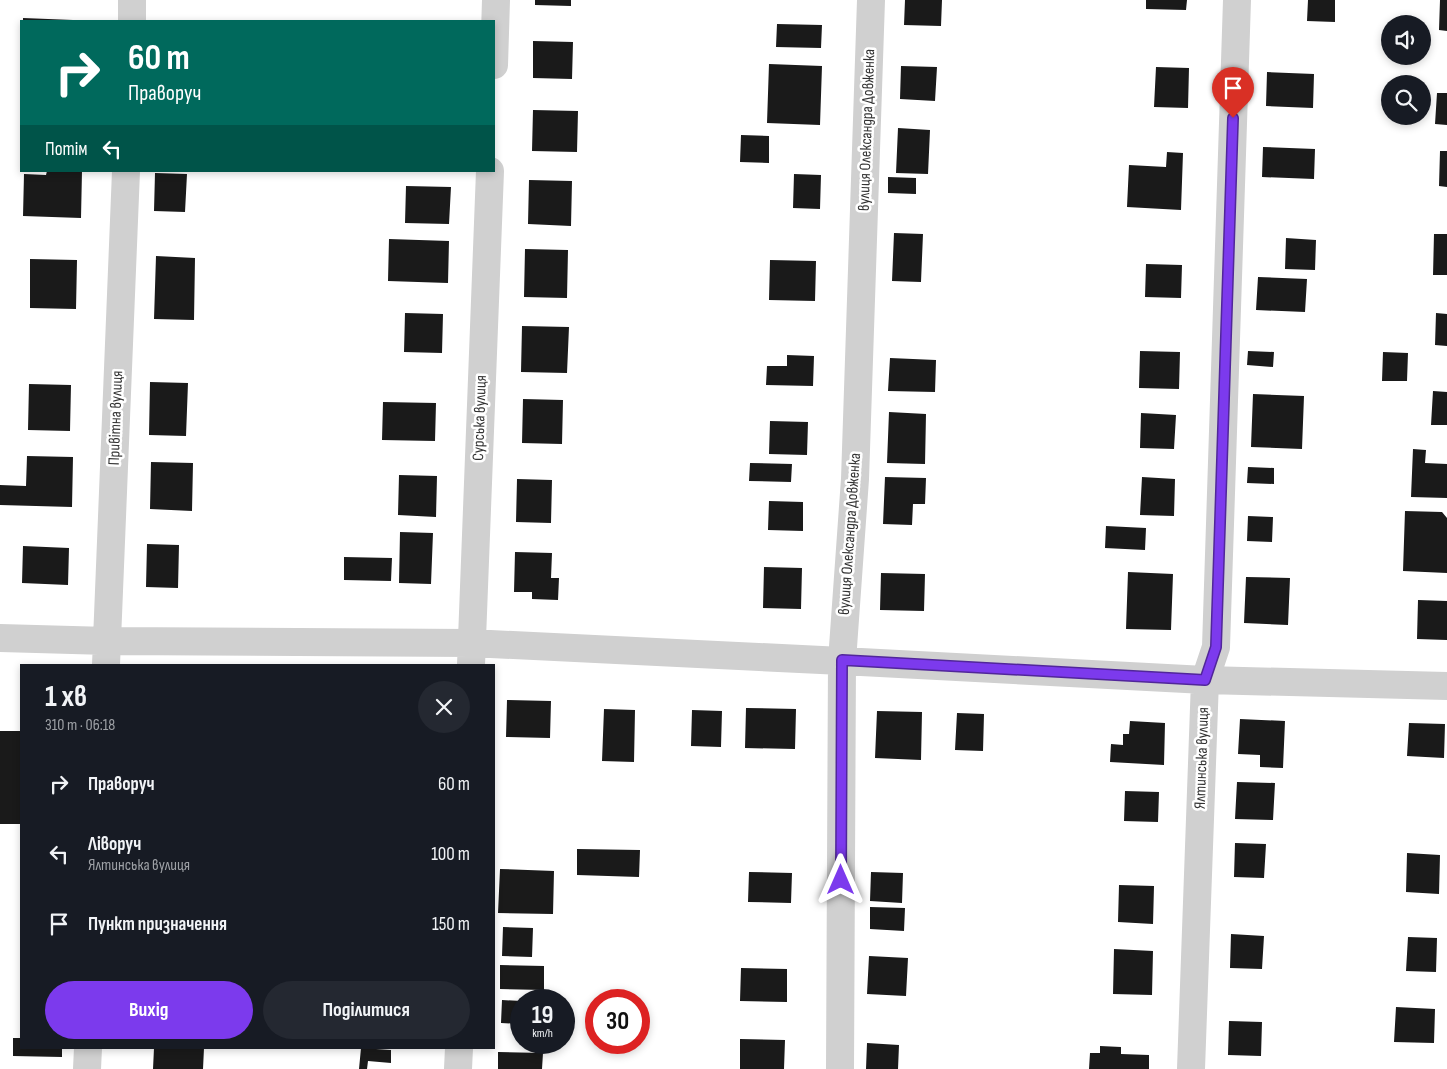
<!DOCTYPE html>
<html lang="uk">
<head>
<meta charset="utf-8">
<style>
  body { margin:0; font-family:"Sofia Sans Condensed",sans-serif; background:#242831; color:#f1f3f6; height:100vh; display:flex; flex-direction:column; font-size:19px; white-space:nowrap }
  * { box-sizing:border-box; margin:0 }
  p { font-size:16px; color:#9ea1a6 }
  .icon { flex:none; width:28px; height:28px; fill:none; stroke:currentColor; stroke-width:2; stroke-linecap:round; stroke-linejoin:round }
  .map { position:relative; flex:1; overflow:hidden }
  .details { position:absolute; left:20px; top:664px; width:475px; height:385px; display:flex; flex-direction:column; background:#171b24; border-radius:0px; box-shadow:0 2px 8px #0003 }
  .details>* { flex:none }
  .banner { position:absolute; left:20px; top:20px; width:475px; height:152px; border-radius:0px; box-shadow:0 2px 8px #0003; background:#00695c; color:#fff; overflow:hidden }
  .buttons { position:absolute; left:1381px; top:15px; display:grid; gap:10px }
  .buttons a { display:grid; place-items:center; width:50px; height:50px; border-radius:50%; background:#171b24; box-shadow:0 2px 8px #0003; font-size:25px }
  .speed { position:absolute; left:510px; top:989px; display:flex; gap:10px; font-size:25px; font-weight:700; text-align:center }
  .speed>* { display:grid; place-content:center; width:65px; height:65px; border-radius:50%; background:#171b24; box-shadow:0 2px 8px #0003; line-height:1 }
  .speed small { font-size:12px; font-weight:400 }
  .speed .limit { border:8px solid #d22; background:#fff; color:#111 }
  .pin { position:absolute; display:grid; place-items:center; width:42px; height:42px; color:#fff; margin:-51px -21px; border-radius:50% 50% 50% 0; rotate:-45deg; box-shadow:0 0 5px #0007 }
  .pin .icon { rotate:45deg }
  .me { position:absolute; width:55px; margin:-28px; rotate:0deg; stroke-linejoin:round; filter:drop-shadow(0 0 4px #0008) }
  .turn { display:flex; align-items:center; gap:18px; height:105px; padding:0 25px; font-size:22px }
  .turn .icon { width:65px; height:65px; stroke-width:2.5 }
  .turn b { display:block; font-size:35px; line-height:42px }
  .then { display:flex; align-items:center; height:48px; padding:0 25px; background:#0003; gap:10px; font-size:19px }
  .round { display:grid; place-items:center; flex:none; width:52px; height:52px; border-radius:26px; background:#242831 }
  .overview { display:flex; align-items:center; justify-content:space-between; height:85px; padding:0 25px }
  h1 { font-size:30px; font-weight:700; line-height:38px }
  .primary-button { display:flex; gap:10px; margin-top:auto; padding:10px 25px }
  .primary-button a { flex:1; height:58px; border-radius:30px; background:#7c3aed; color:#fff; font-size:20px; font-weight:700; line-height:58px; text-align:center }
  .primary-button a+a { background:#242831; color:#f1f3f6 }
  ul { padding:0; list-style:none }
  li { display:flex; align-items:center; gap:15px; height:70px; padding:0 25px }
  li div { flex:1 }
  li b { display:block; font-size:19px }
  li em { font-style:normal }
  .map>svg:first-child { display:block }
</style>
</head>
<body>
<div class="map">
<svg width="1447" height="1069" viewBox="0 0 1447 1069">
  <rect width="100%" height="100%" fill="#fff"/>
  <path fill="#1a1a1a" d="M535 0H571V6L535 5Z
    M905 0H942L941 26 904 25Z
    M1146 0H1187L1186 10 1146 9Z
    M1308 0H1335V22L1307 21Z
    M1440 0H1447V31L1439 30Z
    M23 18 73 20 72 21H23Z
    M777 24 822 25 821 48 776 47Z
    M533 41 573 42 572 79 533 78Z
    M769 64 822 66 820 125 767 123Z
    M901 66 937 67 935 101 900 99Z
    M1156 67 1189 68 1188 108 1154 107Z
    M1267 72 1314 74 1313 108 1266 106Z
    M1437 93H1447V125L1435 124Z
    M533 110 578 111 577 152 532 151Z
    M898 128 930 130 928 174 896 173Z
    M741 135 769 136V163L740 162Z
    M1263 147 1315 149 1314 179 1262 177Z
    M1440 151H1447V187L1439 186Z
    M1167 152 1183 153 1181 210 1127 207 1129 165 1166 167Z
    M47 171H82L81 218 23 216 24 174 46 175Z
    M155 173 187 174 185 212 154 211Z
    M794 174 821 175 820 209 793 208Z
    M888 177 916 178V194L888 193Z
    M529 180 572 181 571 226 528 224Z
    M406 186 451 187 449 224 405 223Z
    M894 233 923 234 921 282 892 281Z
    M1434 234H1447V275H1433Z
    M1286 238 1316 240 1315 270 1285 269Z
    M389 239 449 241 448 283 388 281Z
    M525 249 568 250 567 298 524 297Z
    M156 256 195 258 194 320 154 319Z
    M30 259 77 260 76 309 30 308Z
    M770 260 816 261 815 301 769 300Z
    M1146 264 1182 265 1181 298 1145 297Z
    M1258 277 1307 279 1305 312 1256 310Z
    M405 313 443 314 442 353 404 352Z
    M1436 313 1447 314V346L1435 345Z
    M522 326 569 327 567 373 521 372Z
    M1140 351 1180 352 1179 389 1139 388Z
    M1248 351 1274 352 1273 367 1247 365Z
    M1383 352 1408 353 1407 381H1382Z
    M787 355 814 356 813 386 766 385 767 366H787Z
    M890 358 936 360 935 392 888 391Z
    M150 382 188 383 186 436 149 435Z
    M29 384 71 385 70 431 28 430Z
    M1433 391 1447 392V425H1431Z
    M1253 394 1304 396 1302 449 1251 447Z
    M523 399 563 400 562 444 522 443Z
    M383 402 436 403 435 441 382 440Z
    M889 412 926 414 925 464 887 463Z
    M1141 413 1176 415 1174 449 1140 448Z
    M770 421 808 422 807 455 769 454Z
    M1413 449 1426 450 1425 463 1447 464V498L1411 497Z
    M27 456 73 457 72 507 0 505V485L26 486Z
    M151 462 193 463 192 511 150 509Z
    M750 463 792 464 791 482 749 481Z
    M1248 467 1274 468V484L1247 483Z
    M399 475 437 476 436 517 398 515Z
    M885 477 926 478 925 504H913L912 525 883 524Z
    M1142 477 1175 479 1174 516 1140 515Z
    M517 479 552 480 551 523 516 522Z
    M769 501 803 502V531L768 530Z
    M1405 511 1442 512 1447 518V573L1403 571Z
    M1248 516 1273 517 1272 542 1247 541Z
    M1106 526 1146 528 1145 550 1105 548Z
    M400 532 433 533 431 584 399 583Z
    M147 544 179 545 178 588 146 587Z
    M23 546 69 548 68 585 22 583Z
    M515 552 552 553 551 578H559L558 600 532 599V592H514Z
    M344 557 392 558 391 581 344 580Z
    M764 567 802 568 801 609 763 608Z
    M1128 572 1173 574 1171 630 1126 629Z
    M881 573 925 574 924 611 880 610Z
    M1246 577 1290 578 1288 625 1244 623Z
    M1418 600 1447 601V640L1417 639Z
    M507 700 551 701 550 738 506 737Z
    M746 708 796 709 795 749 745 748Z
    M604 709 635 710 634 762 602 761Z
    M692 710 722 711 721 747 691 746Z
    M877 711 922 712 921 760 875 758Z
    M957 713 984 714 983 751 955 750Z
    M1240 719 1285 721 1283 768 1260 767V755L1238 754Z
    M1130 721 1165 723 1164 765 1110 762 1111 744 1123 745V734H1129Z
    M1409 723 1445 724 1444 758 1407 756Z
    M0 731H21L20 824H0Z
    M1237 782 1275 783 1273 820 1235 819Z
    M1125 791 1159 792 1158 822 1124 821Z
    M1235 843 1266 844 1264 878 1234 877Z
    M577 849 640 850 639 877 577 875Z
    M1407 853 1440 855 1439 894 1406 892Z
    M500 869 554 871 553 914 498 913Z
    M749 872 792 873 791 903 748 902Z
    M871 872 903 873 902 903 870 901Z
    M1119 885 1154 886 1153 924 1118 922Z
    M870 907 905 908 904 931 870 929Z
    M503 927 533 928 532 957 502 956Z
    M1231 934 1264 936 1262 969 1230 968Z
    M1408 937 1437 938 1436 972 1406 971Z
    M1114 949 1153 951 1152 995 1113 994Z
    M869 956 908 958 906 996 867 994Z
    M500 965 544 966V990L500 989Z
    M741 968 787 969V1002L740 1001Z
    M502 1000 521 1001V1024L501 1023Z
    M1396 1007 1435 1009 1434 1043 1394 1042Z
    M1229 1021 1262 1022 1261 1056 1228 1055Z
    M13 1038H21V1048H62V1057L13 1056Z
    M740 1039 785 1040 784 1069H740Z
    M867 1043 899 1045 898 1069H866Z
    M1100 1046 1121 1047V1054L1149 1055V1069H1089L1090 1053H1100Z
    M154 1048H204L203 1069H153Z
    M361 1048 391 1050V1063L368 1061 367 1069H359Z
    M498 1052 543 1053 542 1069H498Z"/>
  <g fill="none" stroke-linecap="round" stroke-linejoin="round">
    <path stroke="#d0d0d0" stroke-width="28" d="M132 21V0
      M494 65 496 0
      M0 638 108 641 471 643 842 661 1205 680 1447 686
      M106 665 126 171
      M471 665 490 171
      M87 1069 88 1048
      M458 1069 459 1048
      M840 1069 842 661 855 479 871 0
      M1191 1069 1205 680 1216 647 1237 0"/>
  </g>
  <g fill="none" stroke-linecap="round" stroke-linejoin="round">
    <g stroke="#51269a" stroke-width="12">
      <path id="route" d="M841 880 842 660 1205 680 1216 647 1233 118"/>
    </g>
    <use href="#route" stroke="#7c3aed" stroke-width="9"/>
  </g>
  <g text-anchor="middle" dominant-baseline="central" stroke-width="5" stroke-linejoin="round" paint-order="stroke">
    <g font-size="16" fill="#333" stroke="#fff">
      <text transform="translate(867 130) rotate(-88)">вулиця Олександра Довженка</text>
      <text transform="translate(116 418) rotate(-88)">Привітна вулиця</text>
      <text transform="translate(480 418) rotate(-88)">Сурська вулиця</text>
      <text transform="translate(850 534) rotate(-86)">вулиця Олександра Довженка</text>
      <text transform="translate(1202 758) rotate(-88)">Ялтинська вулиця</text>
    </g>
  </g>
</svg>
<div class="buttons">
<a><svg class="icon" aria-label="sound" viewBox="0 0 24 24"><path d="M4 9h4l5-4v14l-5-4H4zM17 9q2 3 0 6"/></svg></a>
<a><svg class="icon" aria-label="search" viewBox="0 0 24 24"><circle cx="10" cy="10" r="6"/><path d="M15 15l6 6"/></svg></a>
</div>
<div class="speed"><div>19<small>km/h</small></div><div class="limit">30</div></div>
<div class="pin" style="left:1233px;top:118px;background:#d93025"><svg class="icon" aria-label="arrive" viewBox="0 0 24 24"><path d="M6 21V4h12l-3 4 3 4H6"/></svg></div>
<svg class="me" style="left:841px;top:880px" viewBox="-20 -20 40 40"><path d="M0-17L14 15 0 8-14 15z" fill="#7c3aed" stroke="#fff" stroke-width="4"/></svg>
<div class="banner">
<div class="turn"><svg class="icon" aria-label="right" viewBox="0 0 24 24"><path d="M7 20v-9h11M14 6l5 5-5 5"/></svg><div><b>60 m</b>Праворуч</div></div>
<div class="then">Потім<svg class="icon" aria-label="left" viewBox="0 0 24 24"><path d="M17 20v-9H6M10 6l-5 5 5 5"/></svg></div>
</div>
<section class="details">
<div class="overview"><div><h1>1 хв</h1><p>310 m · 06:18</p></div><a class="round"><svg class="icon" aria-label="close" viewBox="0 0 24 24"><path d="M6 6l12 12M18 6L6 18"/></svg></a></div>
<ul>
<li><svg class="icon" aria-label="right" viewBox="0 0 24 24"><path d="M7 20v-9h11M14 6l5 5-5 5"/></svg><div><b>Праворуч</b></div><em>60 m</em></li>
<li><svg class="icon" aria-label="left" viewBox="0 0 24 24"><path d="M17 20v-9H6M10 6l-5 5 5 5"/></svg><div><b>Ліворуч</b><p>Ялтинська вулиця</p></div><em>100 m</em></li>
<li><svg class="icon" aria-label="arrive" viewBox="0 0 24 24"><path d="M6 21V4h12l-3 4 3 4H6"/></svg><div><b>Пункт призначення</b></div><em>150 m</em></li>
</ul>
<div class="primary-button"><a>Вихід</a><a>Поділитися</a></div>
</section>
</div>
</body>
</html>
